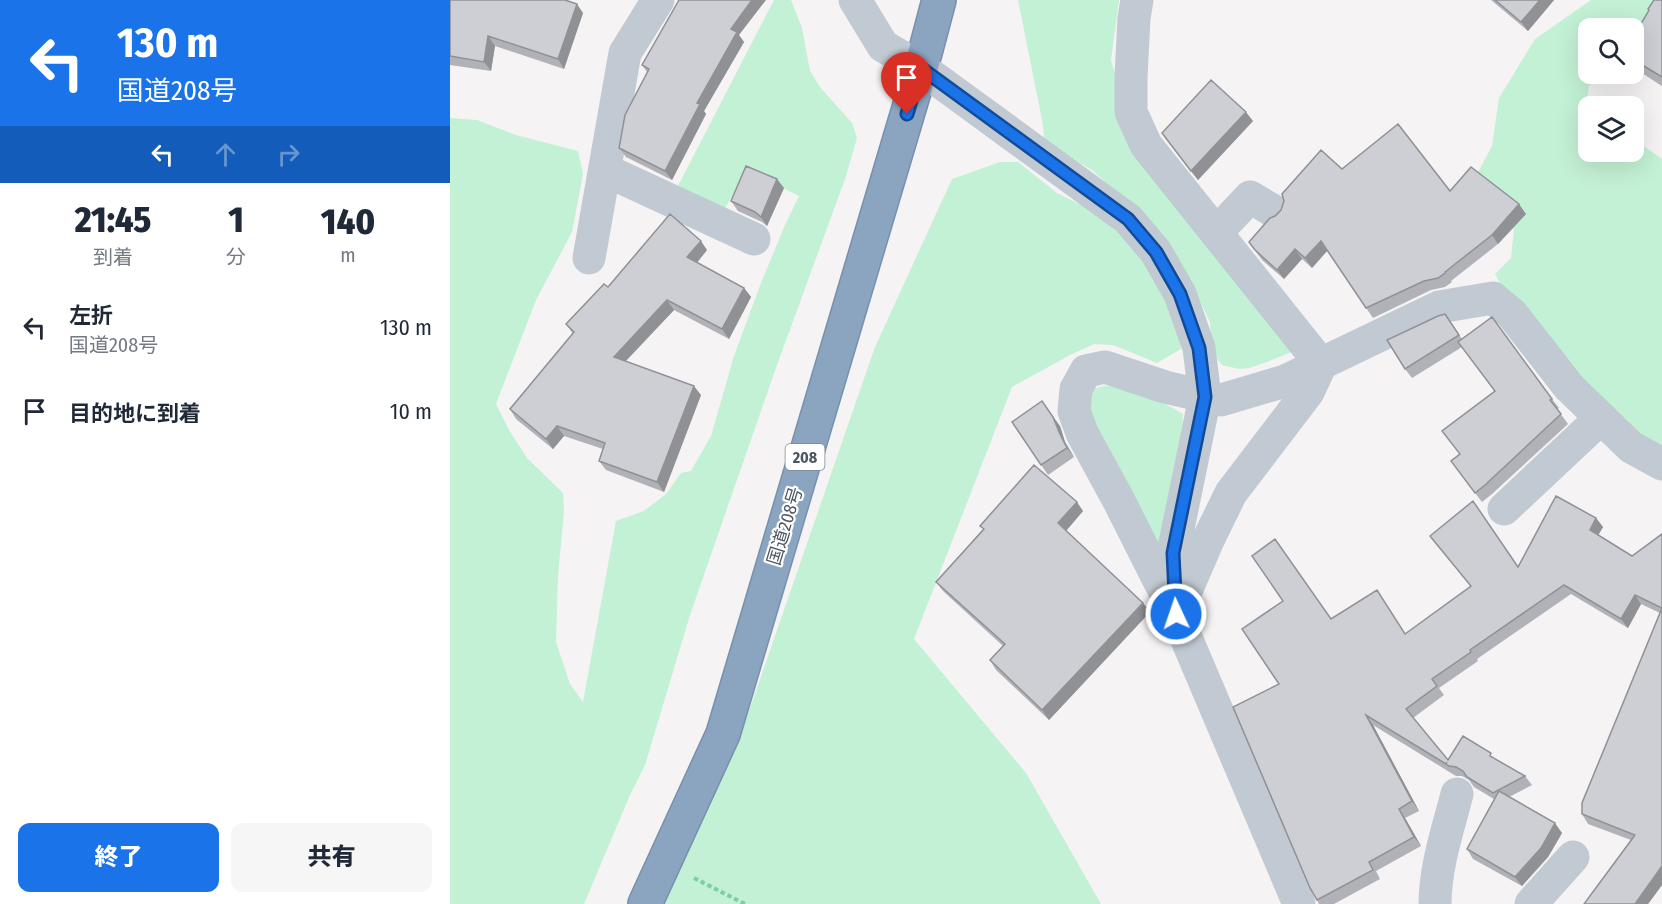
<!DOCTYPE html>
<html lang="ja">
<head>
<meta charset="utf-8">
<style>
  body { margin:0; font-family:"Fira Sans Condensed","Noto Sans JP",sans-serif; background:#f6f6f7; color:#1f2937; height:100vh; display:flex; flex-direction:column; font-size:22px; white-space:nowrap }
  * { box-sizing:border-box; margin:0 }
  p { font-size:20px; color:#747a83 }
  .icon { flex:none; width:33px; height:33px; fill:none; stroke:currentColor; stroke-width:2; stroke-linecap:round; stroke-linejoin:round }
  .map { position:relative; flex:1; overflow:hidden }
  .panel { display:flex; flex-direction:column; background:#fff; width:450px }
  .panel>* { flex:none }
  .banner { background:#1a73e8; color:#fff; overflow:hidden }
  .buttons { position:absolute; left:1128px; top:18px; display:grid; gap:12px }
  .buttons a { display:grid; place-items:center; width:66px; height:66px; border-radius:12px; background:#fff; box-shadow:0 6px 24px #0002; font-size:30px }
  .pin { position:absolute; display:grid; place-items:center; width:51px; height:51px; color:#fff; margin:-62px -26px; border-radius:50% 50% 50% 0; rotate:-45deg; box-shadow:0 0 6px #0007 }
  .pin .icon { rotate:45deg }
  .me { position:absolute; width:66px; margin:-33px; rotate:357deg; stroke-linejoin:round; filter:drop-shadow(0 0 4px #0008) }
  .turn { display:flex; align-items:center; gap:21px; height:126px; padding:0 18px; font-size:27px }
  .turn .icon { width:78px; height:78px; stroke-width:2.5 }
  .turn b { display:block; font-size:42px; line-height:51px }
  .lanes { display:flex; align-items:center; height:57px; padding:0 18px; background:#0003; justify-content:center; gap:30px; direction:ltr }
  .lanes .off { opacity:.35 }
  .eta { display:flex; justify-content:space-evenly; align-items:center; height:102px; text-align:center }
  .eta b { font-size:36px; font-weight:800; line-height:42px }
  .button { display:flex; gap:12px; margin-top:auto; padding:12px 18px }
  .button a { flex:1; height:69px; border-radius:12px; background:#1a73e8; color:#fff; font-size:24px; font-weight:800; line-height:69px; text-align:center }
  .button a+a { background:#f6f6f7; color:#1f2937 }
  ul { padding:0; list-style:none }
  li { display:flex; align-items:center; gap:18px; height:84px; padding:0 18px }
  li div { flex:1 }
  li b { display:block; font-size:22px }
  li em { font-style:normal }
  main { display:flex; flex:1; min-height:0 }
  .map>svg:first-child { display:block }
</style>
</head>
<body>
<main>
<section class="panel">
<div class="banner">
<div class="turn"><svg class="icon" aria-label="left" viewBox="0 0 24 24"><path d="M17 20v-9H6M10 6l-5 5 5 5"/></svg><div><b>130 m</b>国道208号</div></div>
<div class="lanes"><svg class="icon" aria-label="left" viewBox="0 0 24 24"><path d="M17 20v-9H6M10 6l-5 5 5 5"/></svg><svg class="icon off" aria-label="ahead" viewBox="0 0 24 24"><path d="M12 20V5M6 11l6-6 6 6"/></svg><svg class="icon off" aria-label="right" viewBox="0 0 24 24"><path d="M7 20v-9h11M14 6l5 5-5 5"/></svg></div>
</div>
<div class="eta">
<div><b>21:45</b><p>到着</p></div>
<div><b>1</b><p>分</p></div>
<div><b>140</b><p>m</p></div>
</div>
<ul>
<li><svg class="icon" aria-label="left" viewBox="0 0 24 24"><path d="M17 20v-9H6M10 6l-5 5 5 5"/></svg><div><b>左折</b><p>国道208号</p></div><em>130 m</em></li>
<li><svg class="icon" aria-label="arrive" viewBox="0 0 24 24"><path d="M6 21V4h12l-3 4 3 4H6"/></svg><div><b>目的地に到着</b></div><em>10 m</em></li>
</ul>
<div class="button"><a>終了</a><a>共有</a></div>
</section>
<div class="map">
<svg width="1212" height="904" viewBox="0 0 1212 904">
  <rect width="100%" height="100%" fill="#f5f3f3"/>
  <path fill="#c3f1d5" d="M324 0H341L352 28 360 71 370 87 402 123 407 138 395 179 327 365 240 615 195 765 180 795 134 904H0V118L27 120 66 135 128 151 133 174 122 232 86 300 46 404 59 430 77 458 113 493 114 512 108 575 106 642 120 684 133 702 166 521 194 511 216 494 231 473 241 471 261 436 284 356 311 283 335 225 349 196 301 172 281 198 268 220 221 201 229 184Z
    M568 0H669L661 60 685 139 844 351 817 362 799 368 789 369 772 365 768 360 762 345 760 322 735 271 703 224 642 170 616 155 594 138 593 125Z
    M1141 0H1212L1184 56V28H1138V74H1154L1139 86 1136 106 1138 108V152H1184V139L1212 159V448L1182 436 1060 302 1045 274 1061 258 1064 229 1024 180 1042 146 1049 98 1085 39Z
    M550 162H568L607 193 655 217 704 270 726 323 731 349 707 363 663 345 644 344 620 355 562 387 464 639 576 773 651 904H212L289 740 425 347 502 179Z
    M653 386 686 387 733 414 731 442 709 557 666 477 637 401 644 389Z"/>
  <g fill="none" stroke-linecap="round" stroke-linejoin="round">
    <g stroke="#7690ad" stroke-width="36">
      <path id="highway" d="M195 904 273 734 471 68 489 0"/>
    </g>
    <path stroke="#7ad0a6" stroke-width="4" stroke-dasharray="4.5 3" stroke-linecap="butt" d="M244 878 295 904"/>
    <path stroke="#c1cad2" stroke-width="33" d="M405 0 433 46 471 68 678 219 706 252 730 294 749 348 755 397 723 553 725 600
      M687 0 684 18 681 77V112L696 145 871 364 858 392 781 493 759 538 729 607
      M155 170 304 239
      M766 233 800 197 822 210
      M139 258 175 53 208 0
      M1054 509 1151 418
      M849 904 726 614 669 501 632 433 624 411 626 389 636 371 655 367 715 387 771 400 835 381 989 307 1043 298 1062 314 1119 387 1181 447 1212 464
      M985 904C985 867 998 829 1007 794
      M1081 904 1123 857"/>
    <use href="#highway" stroke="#8ba5c1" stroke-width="33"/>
  </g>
  <path fill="#b0b2b7" d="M0 0 133 13 114 69 45 46 41 71 0 65Z
    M1041 0H1104L1078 31Z
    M1212 0V86L1184 68V36L1199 11 1198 9Z
    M289 35 294 42 254 111 256 114 222 180 176 157 169 148 197 72 192 65Z
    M803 121 748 180 712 133Z
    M892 169 1000 191 1076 214 1048 244 1001 281 1002 282 995 287 981 290 923 318 877 251 862 268 852 259 834 279 812 260 799 242 825 216Z
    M334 188 317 226 312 222 288 211 281 201Z
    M257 250 247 263 294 288 301 297 279 339 224 310 176 361 251 395 214 492 156 470 149 461 153 449 114 436 103 449 66 419 60 409 123 334 116 324 158 287Z
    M995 314 1012 339 1102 399 1109 408 1107 409 1118 424 1042 494 1032 502 1001 461 1009 454 1045 392 1012 347 962 378 955 369Z
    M562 422 610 426 615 442 624 457 598 475Z
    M633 511 616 531 693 603 700 612 599 720 546 670 540 660 553 646 493 591 486 582 533 529 530 526Z
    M1146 518 1153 527 1148 535 1182 556 1212 534V885L1198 904H1134L1181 840 1138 824 1132 814 1210 613 1191 604 1178 628 1121 594 1027 659 1028 661 989 688 994 695 963 718 998 760 1045 759 1075 776 1082 785 1059 797 1112 833 1098 857 1072 886 1023 859 1017 849 1044 799 1024 787 1019 780 1012 776H1006L923 725 969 811 955 818 971 846 926 871 930 879 884 904H869L867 900 829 684 933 600 955 634 1021 587 980 536 1069 567Z"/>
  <path fill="#909195" d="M302 0H316L289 35 294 42 254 111 256 114 222 180 215 171 281 29Z
    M1090 0H1104L1078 31 1071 22Z
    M127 4 133 13 114 69 108 59Z
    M38 36 45 46 41 71 34 62Z
    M796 112 803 121 748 180 741 171Z
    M327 179 334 188 317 226 311 217Z
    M1069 204 1076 214 1048 244 1042 235Z
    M251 241 257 250 243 267 237 257Z
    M871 241 877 251 862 268 855 258Z
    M845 249 852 259 834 279 827 270Z
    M294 288 301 297 279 339 272 329Z
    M217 300 224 310 171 366 164 357Z
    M244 386 251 395 214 492 207 482Z
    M592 401 610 426 615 442 624 457 617 448Z
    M107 426 114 436 103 449 96 439Z
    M627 502 633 511 615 532 608 523Z
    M1146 518 1153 527 1146 539 1140 530Z
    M1185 595 1191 604 1178 628 1171 619Z
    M693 603 700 612 599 720 592 710Z
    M916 715 923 725 969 811 962 801Z
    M949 809 955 818 971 846 964 837Z
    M1105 823 1112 833 1098 857 1072 886 1065 877Z
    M1212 866V885L1198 904H1185Z"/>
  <path fill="#cdcfd5" stroke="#909195" stroke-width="1.5" d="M0 0H115L127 4 108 59 38 36 34 62 0 56Z
    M229 0H302L281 29 287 32 247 103 250 104 215 171 169 148 175 115 199 69 192 65Z
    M1045 0H1090L1071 22Z
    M1204 0H1212V77L1184 60V36L1199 10 1198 9Z
    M761 80 796 112 741 171 712 133Z
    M948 124 1000 191 1021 167 1069 204 1042 235 995 272V273L988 278 974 281 916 308 871 241 855 258 845 249 827 270 805 250 799 242 820 218 825 216 831 210 834 201 832 194 871 150 892 169Z
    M296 166 327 179 311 217 305 212 281 201Z
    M220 214 251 241 237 257 294 288 272 329 217 300 164 357 244 386 207 482 149 461 155 443 107 426 96 439 60 409 124 332 116 324 154 284 158 287Z
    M995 314 1009 335 955 369 937 340 988 316Z
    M1042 317 1102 399 1100 400 1111 414 1035 485 1025 493 1001 461 1010 454 992 431 1045 391 1008 342Z
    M592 401 603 417 609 432 617 448 591 465 562 422Z
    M584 465 627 502 608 523 693 603 592 710 540 660 555 644 486 582 534 529 530 526Z
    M1106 496 1146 518 1140 530 1182 556 1212 534V866L1185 904H1134L1185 835 1132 814V803L1212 608 1185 595 1171 619 1114 585 1020 650 1021 652 982 679 987 686 956 709 998 760 1013 736 1041 753 1040 756 1075 776 1043 793 1017 777 1013 771 1006 767 999 766 996 764 997 762 996 764 916 715 962 801 949 809 964 837 919 862 923 870 867 900 860 888 783 707 829 684 792 629 833 601 802 556 825 539 881 619 927 590 955 634 1021 586 980 536 1023 501 1068 567Z
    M1049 791 1105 823 1091 848 1065 877 1017 849Z"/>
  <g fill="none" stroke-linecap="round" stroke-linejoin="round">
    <g stroke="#114b97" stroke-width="15">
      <path id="route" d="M457 114 471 68 678 219 706 252 730 294 749 348 755 397 723 553 726 614"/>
    </g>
    <use href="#route" stroke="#1a73e8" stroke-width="10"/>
  </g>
  <g text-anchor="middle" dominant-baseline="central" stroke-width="4.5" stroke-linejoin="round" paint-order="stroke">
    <rect fill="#fff" stroke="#808990" stroke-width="1.5" x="335.5" y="444" width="39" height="26" rx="4.5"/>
    <g font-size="16" font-weight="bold" fill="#4a5661">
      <text x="355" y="457">208</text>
    </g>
    <g font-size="18" fill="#4a5661" stroke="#fff">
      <text transform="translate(335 526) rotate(-73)">国道208号</text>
    </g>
  </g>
</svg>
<div class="buttons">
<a><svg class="icon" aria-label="search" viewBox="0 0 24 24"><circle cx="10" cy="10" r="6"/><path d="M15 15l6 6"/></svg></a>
<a><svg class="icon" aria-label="layers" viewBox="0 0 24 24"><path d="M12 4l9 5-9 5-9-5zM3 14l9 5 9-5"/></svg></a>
</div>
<div class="pin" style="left:457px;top:114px;background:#d93025"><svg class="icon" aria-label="arrive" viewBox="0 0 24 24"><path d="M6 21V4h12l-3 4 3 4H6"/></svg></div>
<svg class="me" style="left:726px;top:614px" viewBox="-20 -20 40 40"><circle r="17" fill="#1a73e8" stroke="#fff" stroke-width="3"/><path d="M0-11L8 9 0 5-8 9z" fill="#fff"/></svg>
</div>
</main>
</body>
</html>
